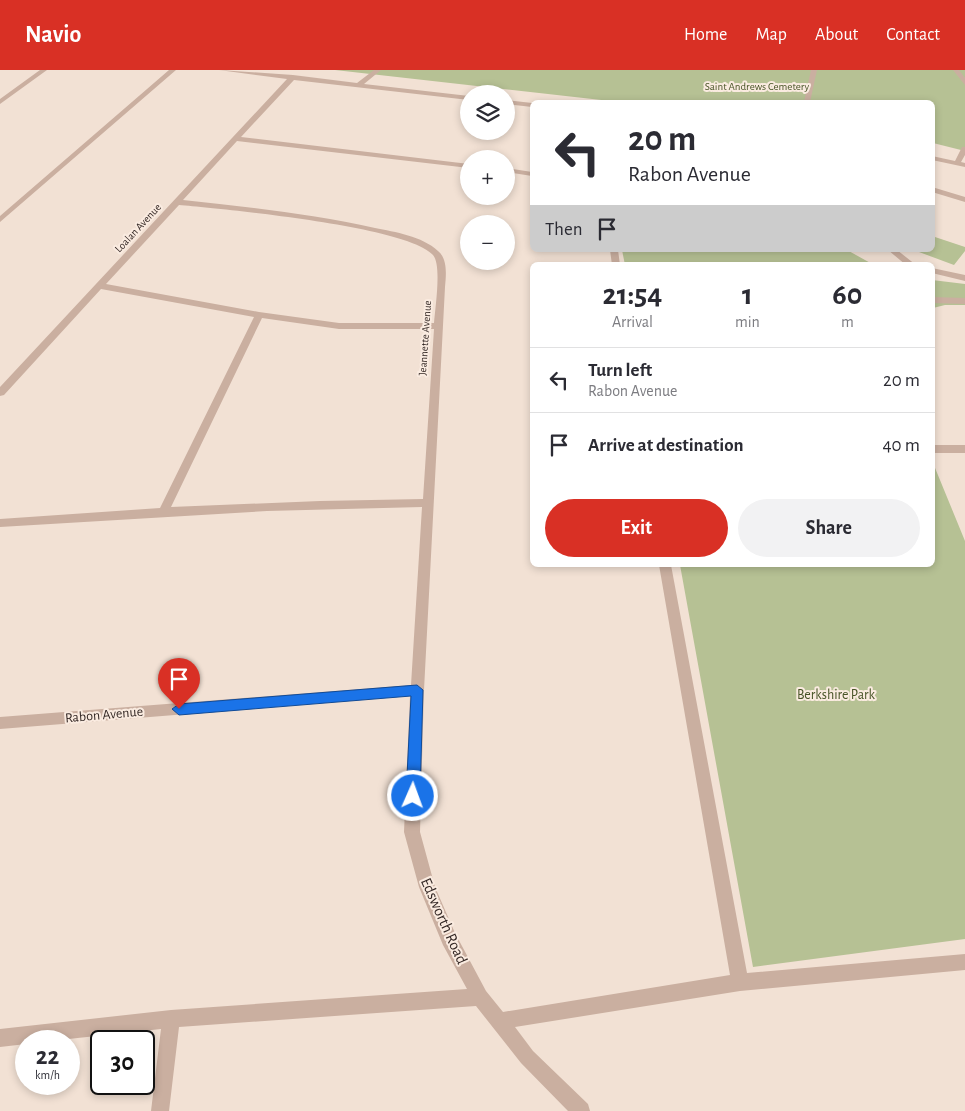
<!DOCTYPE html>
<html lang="en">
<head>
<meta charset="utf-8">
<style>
  body { margin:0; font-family:"Alegreya Sans",sans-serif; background:#f2f2f3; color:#2b2b33; height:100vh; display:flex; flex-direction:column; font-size:19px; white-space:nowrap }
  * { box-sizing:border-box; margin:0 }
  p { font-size:16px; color:#7c7c81 }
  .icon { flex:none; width:28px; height:28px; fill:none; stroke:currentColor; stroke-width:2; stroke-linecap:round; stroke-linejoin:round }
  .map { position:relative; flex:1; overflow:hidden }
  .panel { position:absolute; left:530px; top:192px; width:405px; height:305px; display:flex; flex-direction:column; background:#fff; border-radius:8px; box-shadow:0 2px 8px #0003 }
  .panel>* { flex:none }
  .top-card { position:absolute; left:530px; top:30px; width:405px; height:152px; border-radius:8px; box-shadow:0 2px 8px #0003; background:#fff; color:#2b2b33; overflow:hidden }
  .controls { position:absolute; left:460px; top:15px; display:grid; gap:10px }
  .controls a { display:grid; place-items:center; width:55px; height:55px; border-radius:50%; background:#fff; box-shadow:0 2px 8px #0003; font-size:25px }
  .speed { position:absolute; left:15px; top:960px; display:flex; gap:10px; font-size:25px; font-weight:700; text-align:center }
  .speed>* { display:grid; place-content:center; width:65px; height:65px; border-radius:50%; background:#fff; box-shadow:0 2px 8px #0003; line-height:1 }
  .speed small { font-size:12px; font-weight:400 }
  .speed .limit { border:2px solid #111; border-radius:8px; background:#fff; color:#111 }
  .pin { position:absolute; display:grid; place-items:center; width:42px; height:42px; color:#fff; margin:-51px -21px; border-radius:50% 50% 50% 0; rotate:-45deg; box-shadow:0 0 5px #0007 }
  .pin .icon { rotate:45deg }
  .me { position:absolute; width:55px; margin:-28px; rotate:2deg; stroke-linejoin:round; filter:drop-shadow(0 0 4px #0008) }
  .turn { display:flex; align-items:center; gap:18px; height:105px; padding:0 15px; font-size:22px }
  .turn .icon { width:65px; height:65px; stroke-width:2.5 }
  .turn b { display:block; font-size:35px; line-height:42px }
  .then { display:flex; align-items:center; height:48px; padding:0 15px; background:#0003; gap:10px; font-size:19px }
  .eta { display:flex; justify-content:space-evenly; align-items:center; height:85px; text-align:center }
  .eta b { font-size:30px; font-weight:700; line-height:35px }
  .cta { display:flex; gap:10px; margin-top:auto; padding:10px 15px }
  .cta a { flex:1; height:58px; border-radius:30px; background:#d93025; color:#fff; font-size:20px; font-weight:700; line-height:58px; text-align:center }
  .cta a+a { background:#f2f2f3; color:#2b2b33 }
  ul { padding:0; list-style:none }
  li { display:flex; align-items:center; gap:15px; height:65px; padding:0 15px; border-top:1px solid #e1e1e2 }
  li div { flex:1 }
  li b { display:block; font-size:19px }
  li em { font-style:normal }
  header { display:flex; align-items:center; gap:30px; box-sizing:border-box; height:70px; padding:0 25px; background:#d93025; color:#fff }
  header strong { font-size:24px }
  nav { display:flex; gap:28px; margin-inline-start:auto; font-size:18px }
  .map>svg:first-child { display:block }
</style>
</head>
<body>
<header>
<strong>Navio</strong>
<nav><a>Home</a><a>Map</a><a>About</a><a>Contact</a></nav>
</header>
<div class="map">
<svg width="965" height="1041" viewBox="0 0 965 1041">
  <rect width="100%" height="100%" fill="#f2e1d4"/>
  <path fill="#b6c194" d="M335 0H965V81L933 73 932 32H619Z
    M935 167 965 177V181L954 195 919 182 921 180H932L933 169Z
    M622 180H847L874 195H625Z
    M932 210 965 214V235H945L933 238Z
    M933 393 965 471V869L753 897 680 495H932Z"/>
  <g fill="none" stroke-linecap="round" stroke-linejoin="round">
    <path fill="#caafa0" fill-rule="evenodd" d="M40 0H47L0 34V29Z
      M169 0H176L0 152V146Z
      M219 0 293 5 357 13 374 0H381L364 14 469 26V30L294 10 241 67 469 94V98L237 71 183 130C247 137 312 144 375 158 395 162 422 166 438 181 448 189 446 206 445 217L424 620 420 762 435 817 455 863 486 921 503 942 730 905 659 495H671L747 903 965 884V900L740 921 515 957 533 981 588 1034 590 1041H568L521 993 476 936 179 957 169 1041H151L161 959 50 971H26V974L0 977V959L171 940 467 919 443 875 419 817 404 762 410 626 0 659V647L411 615 422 437 267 441 0 457V449L160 438 254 247 101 219 4 325 0 326V317L287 9ZM179 135C224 139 408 156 433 185 442 195 435 239 434 253H339L259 242 106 214ZM262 248 339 259H434L423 429 320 431 171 437Z
      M811 0H817L810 32H804Z
      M953 0H959L965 8V15Z
      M506 30 532 33V37L506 34Z
      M962 77H965V85L961 92 965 93V97L932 90V86L955 91Z
      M506 98 532 102V106L506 102Z
      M932 117 965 127V132L932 122Z
      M610 180H618L620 195H612Z
      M888 180H897L916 195H906Z
      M932 198 965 205V211L932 203Z
      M932 227 965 228V234L932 233Z
      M932 375H965V383H932Z"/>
  </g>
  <path fill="#1a73e8" stroke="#114b97" d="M417 615 423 620 420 726 418 731 413 733 408 731 406 726 411 626 179 645 172 639 179 634Z"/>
  <g text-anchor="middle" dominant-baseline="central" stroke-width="4" stroke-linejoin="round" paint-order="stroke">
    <g font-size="11" fill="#475326" stroke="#faebe0">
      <text x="757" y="16">Saint Andrews Cemetery</text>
    </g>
    <g font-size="11" fill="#332724" stroke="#faebe0">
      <text transform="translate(138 158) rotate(-47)">Loalan Avenue</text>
      <text transform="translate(425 268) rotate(-86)">Jeannette Avenue</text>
    </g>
    <g font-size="14" fill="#475326" stroke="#faebe0">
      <text x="836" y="625">Berkshire Park</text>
    </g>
    <g font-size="14" fill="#332724" stroke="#faebe0">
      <text transform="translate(104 645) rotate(-5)">Rabon Avenue</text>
    </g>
    <g font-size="16" fill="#332724" stroke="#faebe0">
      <text transform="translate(444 851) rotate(66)">Edsworth Road</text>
    </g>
  </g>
</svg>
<div class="controls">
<a><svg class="icon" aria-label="layers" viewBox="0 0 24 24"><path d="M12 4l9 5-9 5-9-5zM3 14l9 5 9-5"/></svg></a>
<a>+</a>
<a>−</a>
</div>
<div class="speed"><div>22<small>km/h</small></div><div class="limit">30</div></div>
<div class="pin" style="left:179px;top:639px;background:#d93025"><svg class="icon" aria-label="arrive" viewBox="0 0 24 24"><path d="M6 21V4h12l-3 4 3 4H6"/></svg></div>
<svg class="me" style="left:413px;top:726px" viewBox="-20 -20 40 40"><circle r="17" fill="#1a73e8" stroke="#fff" stroke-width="3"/><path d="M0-11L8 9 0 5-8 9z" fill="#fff"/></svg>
<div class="top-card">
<div class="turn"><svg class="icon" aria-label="left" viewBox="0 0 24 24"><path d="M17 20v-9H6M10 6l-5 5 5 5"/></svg><div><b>20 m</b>Rabon Avenue</div></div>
<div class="then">Then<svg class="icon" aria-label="arrive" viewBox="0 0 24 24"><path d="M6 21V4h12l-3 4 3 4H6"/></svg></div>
</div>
<section class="panel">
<div class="eta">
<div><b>21:54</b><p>Arrival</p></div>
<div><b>1</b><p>min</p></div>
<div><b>60</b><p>m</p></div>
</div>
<ul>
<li><svg class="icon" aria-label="left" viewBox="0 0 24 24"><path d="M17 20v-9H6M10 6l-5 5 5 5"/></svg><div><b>Turn left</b><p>Rabon Avenue</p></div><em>20 m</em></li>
<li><svg class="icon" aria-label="arrive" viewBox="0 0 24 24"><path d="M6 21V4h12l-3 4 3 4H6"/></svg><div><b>Arrive at destination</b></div><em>40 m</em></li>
</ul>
<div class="cta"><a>Exit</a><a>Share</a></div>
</section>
</div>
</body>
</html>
